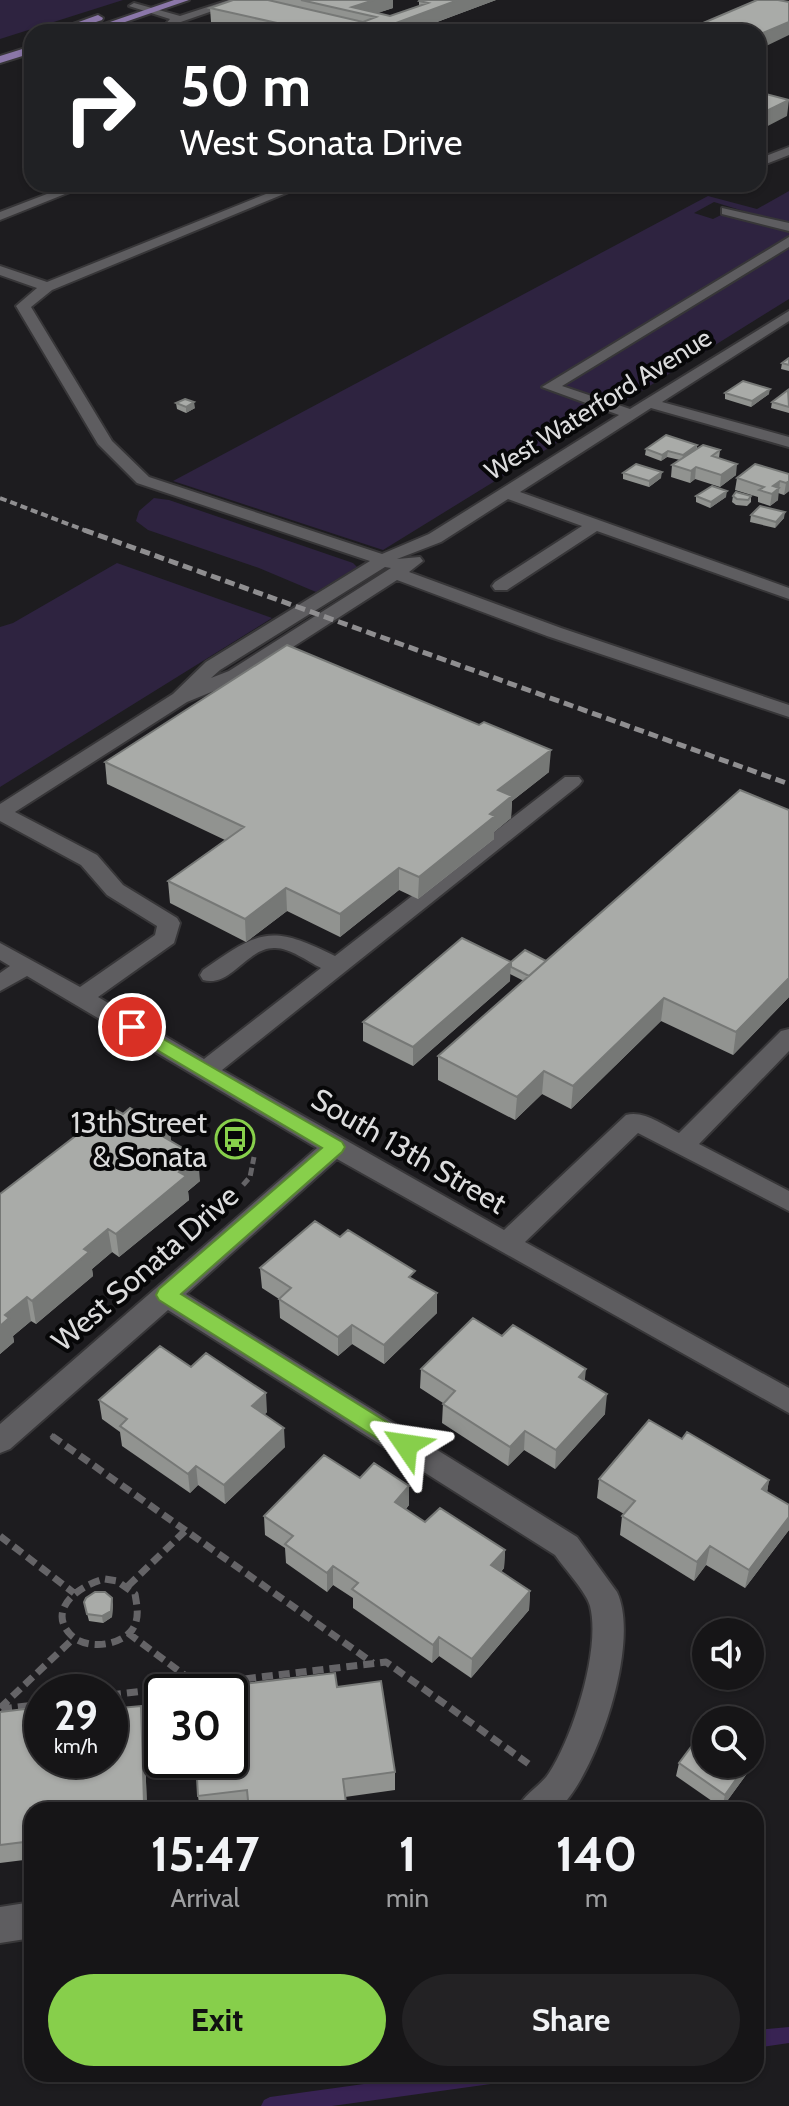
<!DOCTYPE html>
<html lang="en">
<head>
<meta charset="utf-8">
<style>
  body { margin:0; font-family:Cabin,sans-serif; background:#232224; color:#f1f3f6; height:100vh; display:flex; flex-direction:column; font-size:30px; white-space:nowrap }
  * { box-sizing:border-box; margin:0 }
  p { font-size:26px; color:#9e9fa1 }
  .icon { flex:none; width:44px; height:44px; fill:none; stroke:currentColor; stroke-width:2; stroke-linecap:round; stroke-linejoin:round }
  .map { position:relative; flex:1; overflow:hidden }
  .panel { position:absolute; left:24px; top:1802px; width:740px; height:280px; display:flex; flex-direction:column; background:#161517; border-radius:24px; box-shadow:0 2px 6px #0004,0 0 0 2px #353436 }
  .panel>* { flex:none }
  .hud { position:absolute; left:24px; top:24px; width:742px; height:168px; border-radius:24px; box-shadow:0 2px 6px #0004,0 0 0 2px #353436; background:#202124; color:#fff; overflow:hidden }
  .fabs { position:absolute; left:692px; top:1618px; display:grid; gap:16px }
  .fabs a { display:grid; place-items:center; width:72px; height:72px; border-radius:50%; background:#161517; box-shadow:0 2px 6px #0004,0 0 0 2px #353436; font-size:40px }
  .speed { position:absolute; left:24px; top:1674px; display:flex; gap:16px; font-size:40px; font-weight:700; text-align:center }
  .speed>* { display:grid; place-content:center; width:104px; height:104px; border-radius:50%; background:#161517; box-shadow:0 2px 6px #0004,0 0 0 2px #353436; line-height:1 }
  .speed small { font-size:20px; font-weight:400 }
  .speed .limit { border:4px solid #111; border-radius:12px; background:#fff; color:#111 }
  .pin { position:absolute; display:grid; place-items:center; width:68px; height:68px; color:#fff; margin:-34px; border:4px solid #fff; border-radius:50%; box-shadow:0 2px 8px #0007 }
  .me { position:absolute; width:88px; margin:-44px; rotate:302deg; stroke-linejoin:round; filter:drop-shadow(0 0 6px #0008) }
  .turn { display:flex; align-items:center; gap:28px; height:168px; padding:0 24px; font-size:36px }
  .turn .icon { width:104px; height:104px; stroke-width:2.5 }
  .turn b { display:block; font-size:56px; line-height:68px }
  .eta { display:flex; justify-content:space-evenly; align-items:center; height:136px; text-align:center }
  .eta b { font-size:48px; font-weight:700; line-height:56px }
  .primary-button { display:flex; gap:16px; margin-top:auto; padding:16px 24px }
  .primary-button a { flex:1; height:92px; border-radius:48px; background:#87cf4b; color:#111; font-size:32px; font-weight:700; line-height:92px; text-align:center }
  .primary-button a+a { background:#232224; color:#f1f3f6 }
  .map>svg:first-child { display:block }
</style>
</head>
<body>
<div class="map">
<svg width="789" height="2106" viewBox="0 0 789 2106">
  <rect width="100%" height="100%" fill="#1d1c1f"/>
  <path fill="#2e2340" d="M0 0H123L0 39Z
    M789 191V225L714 202 694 213 713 219 725 213 789 230V237L542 388 607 412 383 550 173 481 708 196 757 209Z
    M789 245V299L619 405 558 387Z
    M154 498 169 500 353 563 357 567 316 592 259 568 148 530 136 521 139 511Z
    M117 563 272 618 0 787V627L13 623Z"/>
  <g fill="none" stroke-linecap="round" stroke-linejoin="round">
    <path fill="#382353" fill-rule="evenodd" d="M789 2027V2043L756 2048V2030Z
      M436 2074H507L504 2080 498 2083 332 2106H261L264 2100 270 2097Z"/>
    <g stroke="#373638" stroke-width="4">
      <path id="minor" d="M229 0H244L175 24 185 32H172L164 26 170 19 129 6 134 3 180 16Z
        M789 147V155L758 167V159Z
        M73 184H90L0 220V212Z
        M291 184H308L52 290 31 307 112 441 149 477 382 554 429 534 619 415 542 387 789 237V247L562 386 630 409 789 311V321L662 402 789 437V447L651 408 520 492 789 588V599L597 531 507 590H495L492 586 495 582 582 526 508 499 441 542 397 559 420 557 423 561 409 572 561 628 789 705V717L547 636 397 580 243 679 187 702 15 812 97 855 123 885 177 918 180 923 174 943 98 997 204 1059 321 968C307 961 290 948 275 948 247 947 231 988 203 980L200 975 203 970C260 930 271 924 335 956L565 777H579L582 781 579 785 222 1070 504 1230 626 1115C644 1110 663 1125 679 1133L781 1031 789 1029V1051L699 1144 789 1191V1211L638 1133 525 1242 789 1388V1413L337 1159 186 1294 577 1537 617 1592C641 1642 597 1774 558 1810H517C524 1793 540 1787 549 1773 573 1737 601 1649 590 1606 587 1593 564 1568 555 1555L168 1310 10 1449 0 1453V1424L317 1148 27 976 0 991V973L10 966 0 960V943L80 987 155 935 157 926 107 895 81 865 0 821V804L173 694 206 662 370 561 137 483 98 444 16 306 37 288 0 275V266L47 282ZM385 567 391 568 229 671 211 678 220 670Z
        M722 208 789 223V231L722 214Z
        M32 1902V1938L0 1943V1907Z"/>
    </g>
    <g stroke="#373638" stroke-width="4">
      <path id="major" d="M174 0H189L96 32H81Z
        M98 15 103 18 102 20 66 32H51Z
        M32 46V53L0 63V56Z"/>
    </g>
    <path stroke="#656467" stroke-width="5" stroke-dasharray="8 4" stroke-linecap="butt" d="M243 1185 250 1177 254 1157
      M51 1435 55 1438"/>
    <path stroke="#656467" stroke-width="7" stroke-dasharray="11 6" stroke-linecap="butt" d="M52 1436 373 1663
      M0 1536 74 1593
      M105 1579 117 1581 135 1594C137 1606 140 1619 132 1630 119 1647 84 1650 70 1634 46 1608 82 1584 105 1579Z
      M128 1586 186 1530
      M128 1633 195 1683
      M110 1695 386 1662 533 1767
      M0 1708 74 1638
      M1 1709 42 1704"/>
    <use href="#minor" fill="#5e5d60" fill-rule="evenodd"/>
    <use href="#major" fill="#8b77a9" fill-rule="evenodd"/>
    <path stroke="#8f8e90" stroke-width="4" stroke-dasharray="7 4" stroke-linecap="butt" d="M0 498 89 532"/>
    <path stroke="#8f8e90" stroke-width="5" stroke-dasharray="10 5" stroke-linecap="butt" d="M84 530 789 784"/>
  </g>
  <path fill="#919390" d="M253 0H393V8L377 13 390 16 419 6V1L420 0H496L421 28 432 32H253L211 22 210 8Z
    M789 358V371L781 369 782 363Z
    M789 390V413L771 408 772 402Z
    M725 393 769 394 751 407 725 399Z
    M176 403 195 408 186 413 177 409Z
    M697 445V449L720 450 719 458 736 475 720 487 695 479 690 483 671 477 672 465 680 460 667 457 661 461 645 455 646 449Z
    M623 473 661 478 649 487 623 479Z
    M789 474V491L784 495 778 493V500L770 506 758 502V497L735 490 737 478Z
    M696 496 726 497 710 508 696 502Z
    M733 496H751V502L747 506 736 505 732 502Z
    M751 515 784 518 775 528 750 522Z
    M105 762 549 772 512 801 511 818 494 832V839L418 899 399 890 340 937 287 911 246 942 170 903 168 881 225 840 107 784Z
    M789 810V997L733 1055 661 1021 571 1109 542 1094 515 1120 438 1080V1056L524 981 510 974V981L413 1066 363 1041V1022L511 962 546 961Z
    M123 1114 170 1132 171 1141 200 1181 188 1191 189 1200 119 1257 112 1252 92 1269 93 1276 36 1324 31 1321 13 1336 14 1342 0 1354V1194Z
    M340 1237 437 1293V1313L384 1364 352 1344 338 1356 280 1318 279 1299 262 1288 260 1268Z
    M502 1336 585 1381 605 1414 555 1469 524 1450 508 1466 442 1423 443 1403 420 1388 421 1369Z
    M191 1367 267 1412 264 1415 285 1447 225 1504 198 1485 190 1493 122 1446 120 1432 102 1419 99 1400Z
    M682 1439 769 1480 767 1492 789 1505V1530L745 1588 706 1565 694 1581 620 1535 622 1516 624 1514 597 1498 599 1479Z
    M360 1478 409 1505 406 1509 425 1522 505 1550 504 1568 501 1572 530 1591 529 1610 471 1678 439 1656 432 1663 353 1608V1598L333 1585 327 1592 286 1563 285 1548 265 1535 264 1516Z
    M84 1602 113 1604 112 1617 103 1623 89 1621Z
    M337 1687 395 1772V1790L345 1797 346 1810H249V1808L232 1810H200L198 1796Z
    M0 1712 144 1724 147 1810H32V1859L0 1863Z
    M757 1751 754 1764 722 1808 676 1776 679 1763Z"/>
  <path fill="#767876" d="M374 0H393V8L369 16 352 7Z
    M458 0H496L410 32 396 23Z
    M789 22V35L760 49 758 58V35Z
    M789 100 787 116 758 131V115Z
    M770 389 769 394 751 407 752 401Z
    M194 402 195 408 186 413V407Z
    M697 445 696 451 682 461 683 455Z
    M668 451 667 457 661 461 662 455Z
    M737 464 736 475 720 487 721 475Z
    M696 467 695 479 690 483 691 471Z
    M662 472 661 478 649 487V481Z
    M780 481 778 500 770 506 773 486Z
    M789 481V491L784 495 786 483Z
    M727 491 726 497 710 508 711 502Z
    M785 512 784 518 775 528 776 522Z
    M551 750 549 772 512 801 511 818 494 832V839L418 899 419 877 498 790Z
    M399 868V890L340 937V914Z
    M286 888 287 911 246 942 245 919Z
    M511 962 510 981 413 1066V1047Z
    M789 978V997L733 1055 736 1032Z
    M664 998 661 1021 571 1109 573 1086Z
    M544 1071 542 1094 515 1120 517 1097Z
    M170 1132 172 1155 164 1137Z
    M198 1157 200 1181 188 1191 189 1200 119 1257 116 1234 179 1172Z
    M108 1229 112 1252 92 1269 93 1276 36 1324 32 1301 84 1249Z
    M437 1293V1313L384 1364V1345Z
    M27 1297 31 1321 13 1336 14 1342 0 1354V1326L5 1315Z
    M352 1325V1344L338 1356V1337Z
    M586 1369 584 1388 579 1377Z
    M266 1393 267 1412 253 1425 252 1406Z
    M607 1394 605 1414 555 1469 556 1450Z
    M284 1428 285 1447 225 1504 224 1485Z
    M525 1431 524 1450 508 1466 510 1447Z
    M196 1466 198 1485 190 1493 188 1474Z
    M769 1480 766 1499 762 1489Z
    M409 1486V1505L395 1521V1502Z
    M789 1517V1530L745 1588 749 1570Z
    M710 1546 706 1565 694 1581 697 1562Z
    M505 1550 504 1568 490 1584 491 1565Z
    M333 1566V1585L327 1592V1573Z
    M530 1591 529 1610 471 1678 472 1659Z
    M112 1598 113 1604 112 1617 103 1623 102 1616Z
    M439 1637V1656L432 1663 433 1645Z
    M141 1706 144 1724 147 1810H145L144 1803Z
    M757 1751 754 1764 722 1808 725 1795 747 1764H750V1760Z"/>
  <path fill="#a9aba8" stroke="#767876" stroke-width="2" d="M233 0H268L363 22 376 17 301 0H374L352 7 390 16 428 3 419 1 420 0H458L396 23 432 31 429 32H317L210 8Z
    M757 0H778L789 2V22L758 35V32H682Z
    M758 92 789 100 758 115Z
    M789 358V365L782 363Z
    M743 381 770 389 752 401 725 393Z
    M788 390 789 407 772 402Z
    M185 399 194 402 186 407 176 403Z
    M666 435 697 445 683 455 668 451 662 455 646 449Z
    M703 445 720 450 712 456 737 464 721 475 696 467 691 471 672 465Z
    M636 464 662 472 649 481 623 473Z
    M755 464 789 474V481L786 483 780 481 773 486 779 488 772 494 759 490 764 487 737 478Z
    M712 486 727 491 711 502 696 496Z
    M736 492 751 496 748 500 737 499 733 496Z
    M760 506 785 512 776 522 751 515Z
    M287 645 479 725 484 722 551 750 498 790 512 796 490 814 495 816 419 877 399 868 340 914 286 888 245 919 168 881 244 827 105 762Z
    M740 790 789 810V978L736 1032 664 998 573 1086 544 1071 517 1097 438 1056Z
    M462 938 511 962 413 1047 363 1022Z
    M525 950 546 961 529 976 511 967V962Z
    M112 1108 123 1114 130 1108 170 1132 164 1137 198 1157 179 1172 186 1176 116 1234 108 1229 84 1249 89 1252 32 1301 27 1297 5 1315 9 1318 0 1326V1194Z
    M315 1221 340 1237 348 1230 415 1271 409 1277 437 1293 384 1345 352 1325 338 1337 279 1299 291 1288 260 1268Z
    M473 1318 502 1336 513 1325 586 1369 579 1377 607 1394 556 1450 525 1431 510 1447 443 1404 455 1391 421 1369Z
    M160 1346 191 1367 206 1353 266 1393 252 1406 284 1428 224 1485 196 1466 188 1474 120 1426 127 1419 99 1400Z
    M649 1420 682 1439 687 1432 769 1480 762 1489 789 1505V1517L749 1570 710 1546 697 1562 622 1516 635 1501 599 1479Z
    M324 1455 360 1478 374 1463 409 1486 395 1502 425 1522 440 1508 505 1550 491 1565 530 1591 472 1659 439 1637 433 1645 352 1589 358 1583 333 1566 327 1573 285 1544 293 1536 264 1516Z
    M95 1592H105L112 1598 111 1611 102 1616 87 1614 84 1602 86 1598Z
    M335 1673 337 1687 381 1681 395 1772 343 1779 346 1803 287 1810H249L247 1790 198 1796 196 1760H230V1698L235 1697 234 1685Z
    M141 1706 144 1803 95 1810H32V1841L0 1845V1712L42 1707V1760H110V1709Z
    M706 1727V1764H747L725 1795 679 1763Z
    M750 1746 757 1751 750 1760Z"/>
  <path fill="#87cf4b" stroke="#588731" stroke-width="2" d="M132 1021 342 1142 345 1147 342 1152 181 1294 414 1439 417 1445 414 1452 406 1454 399 1452 159 1300 156 1295 159 1289 322 1148 125 1031 123 1027Z"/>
  <defs>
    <g id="bus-ring" transform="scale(2)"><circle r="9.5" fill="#070708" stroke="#87cf4b" stroke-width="1.5"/><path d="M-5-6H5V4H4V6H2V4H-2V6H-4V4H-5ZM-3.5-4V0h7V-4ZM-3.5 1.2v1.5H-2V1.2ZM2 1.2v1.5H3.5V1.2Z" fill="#87cf4b"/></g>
  </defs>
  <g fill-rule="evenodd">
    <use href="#bus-ring" x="235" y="1139"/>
  </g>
  <g text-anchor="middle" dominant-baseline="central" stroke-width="8" stroke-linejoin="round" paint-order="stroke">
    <g font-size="26" fill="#dcdcdd" stroke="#070708">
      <text transform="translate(598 404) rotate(-32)">West Waterford Avenue</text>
    </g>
    <g font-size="30" fill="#dcdcdd" stroke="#070708" text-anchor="end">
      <text x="207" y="1122">13th Street<tspan x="207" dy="34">&amp; Sonata</tspan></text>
    </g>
    <g font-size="30" fill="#dcdcdd" stroke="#070708">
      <text transform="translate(409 1151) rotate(30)">South 13th Street</text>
      <text transform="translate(145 1268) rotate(-41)">West Sonata Drive</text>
    </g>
  </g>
</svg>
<div class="fabs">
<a><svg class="icon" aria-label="sound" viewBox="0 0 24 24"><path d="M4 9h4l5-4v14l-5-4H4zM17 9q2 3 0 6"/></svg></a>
<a><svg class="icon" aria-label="search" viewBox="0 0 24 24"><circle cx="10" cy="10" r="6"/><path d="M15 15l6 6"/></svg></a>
</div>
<div class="speed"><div>29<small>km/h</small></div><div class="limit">30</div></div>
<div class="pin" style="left:132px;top:1027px;background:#d93025"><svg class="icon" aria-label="arrive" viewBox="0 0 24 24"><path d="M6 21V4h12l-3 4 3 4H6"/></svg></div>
<svg class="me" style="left:406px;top:1445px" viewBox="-20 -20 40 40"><path d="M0-17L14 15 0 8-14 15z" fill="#87cf4b" stroke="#fff" stroke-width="4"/></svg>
<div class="hud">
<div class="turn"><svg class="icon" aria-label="right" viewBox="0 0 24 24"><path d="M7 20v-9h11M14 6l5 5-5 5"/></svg><div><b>50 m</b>West Sonata Drive</div></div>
</div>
<section class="panel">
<div class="eta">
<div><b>15:47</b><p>Arrival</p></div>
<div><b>1</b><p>min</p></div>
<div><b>140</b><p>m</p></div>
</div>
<div class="primary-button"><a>Exit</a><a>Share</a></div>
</section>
</div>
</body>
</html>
